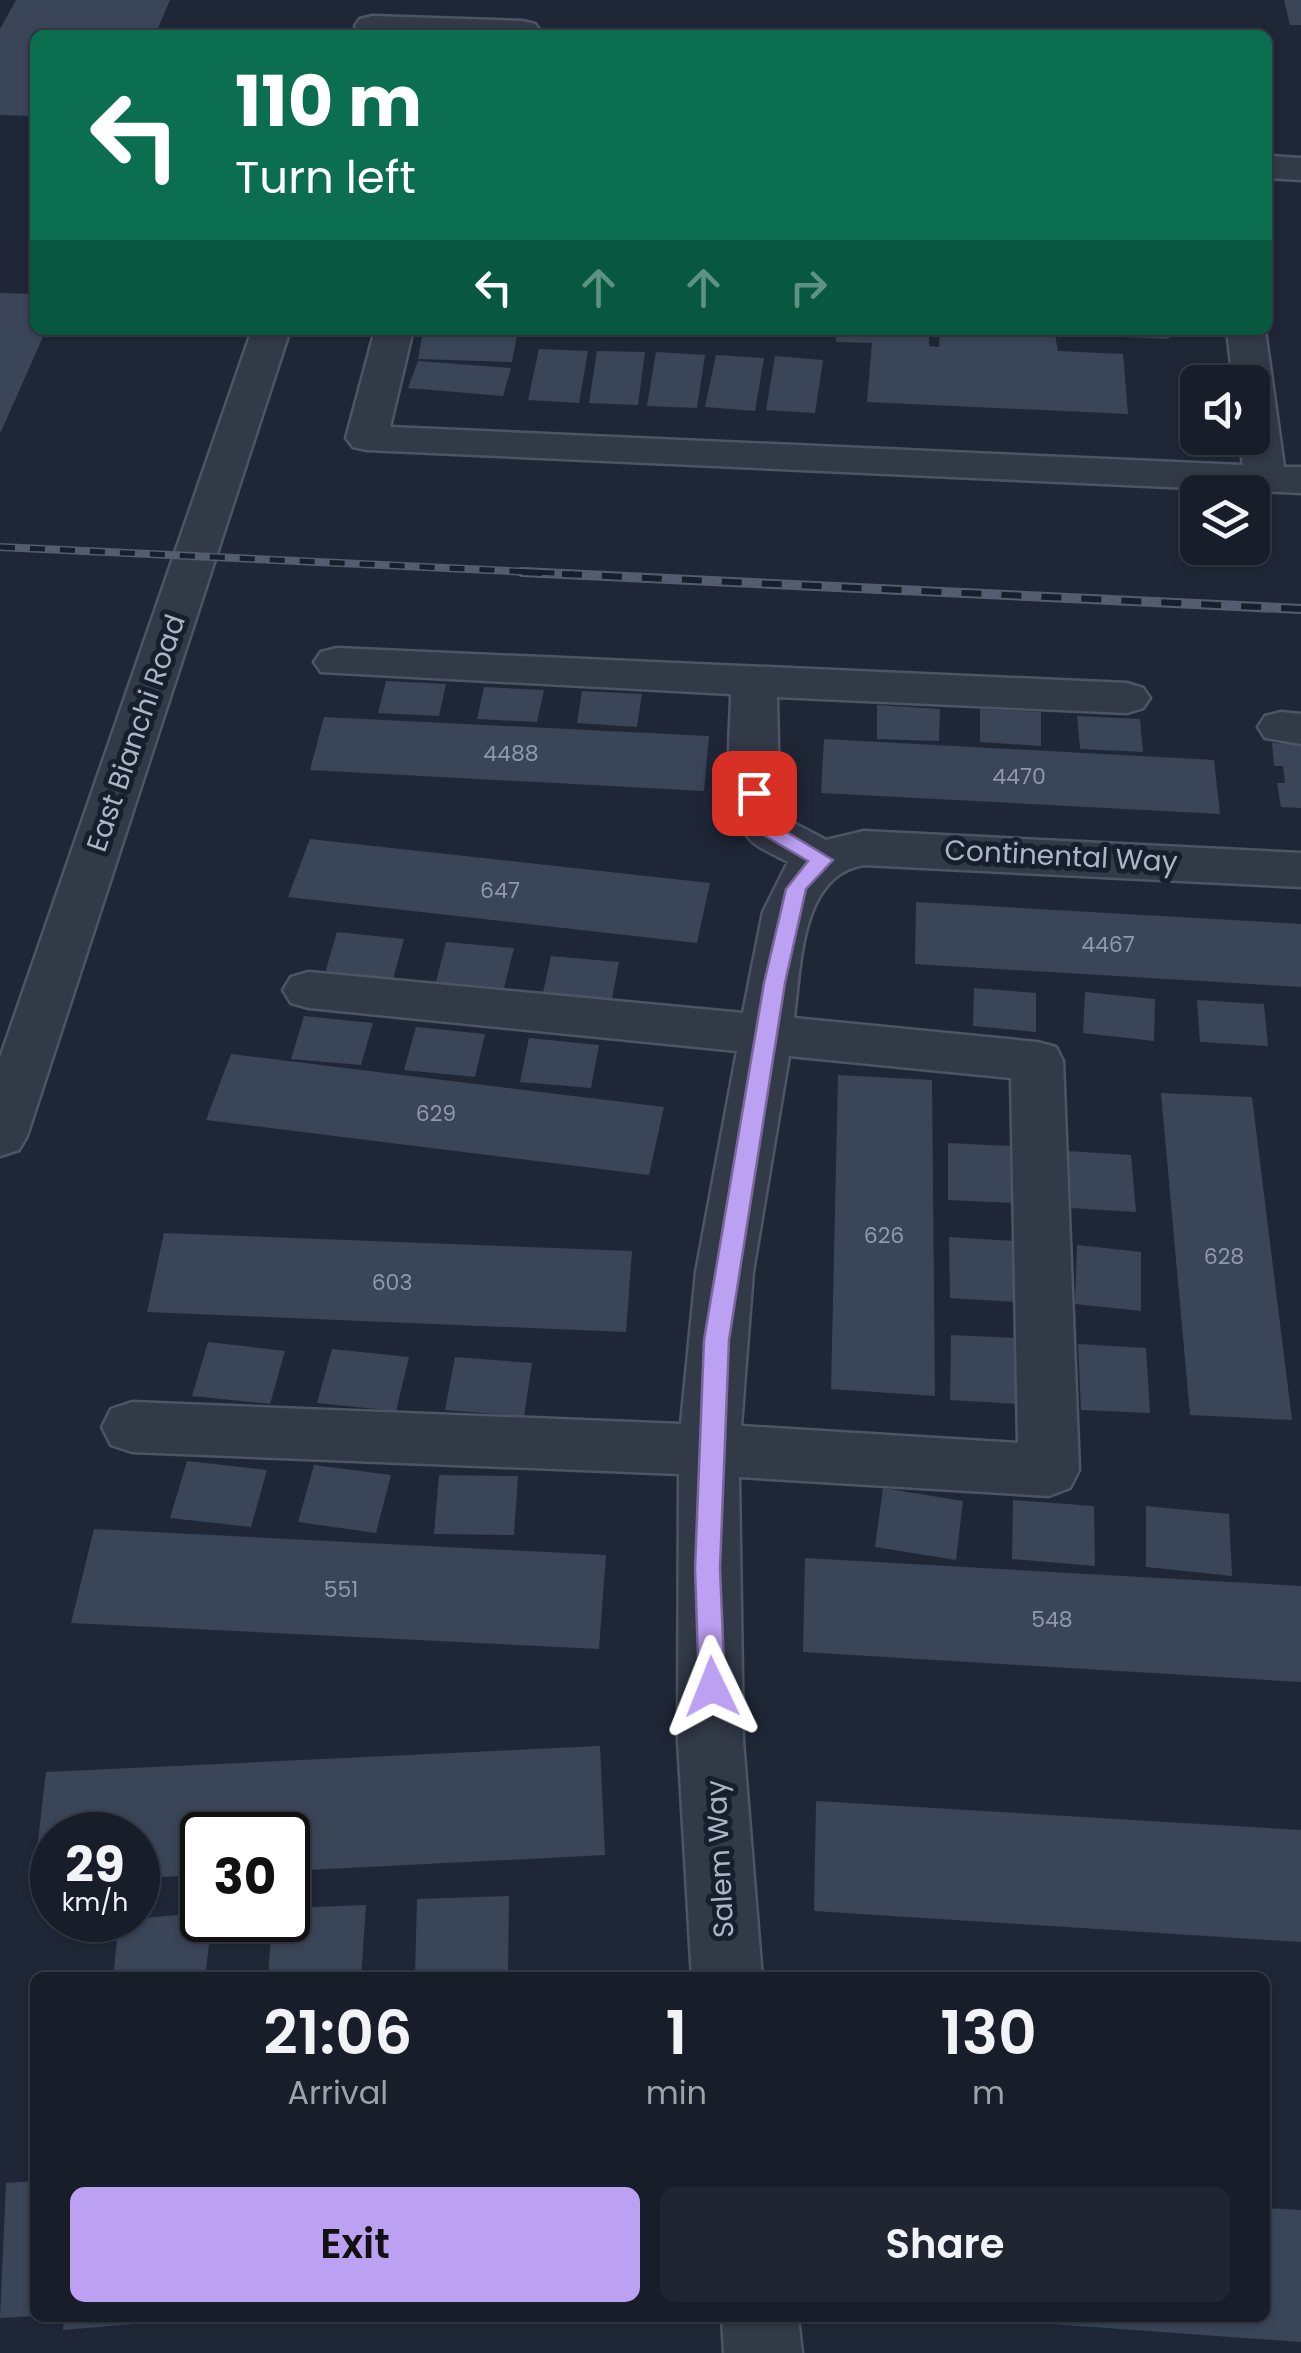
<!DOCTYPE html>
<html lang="en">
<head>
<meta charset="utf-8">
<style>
  body { margin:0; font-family:Poppins,sans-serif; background:#202631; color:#f1f3f6; height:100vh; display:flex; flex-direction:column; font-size:38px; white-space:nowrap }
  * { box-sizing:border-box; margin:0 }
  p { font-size:32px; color:#9ea2a8 }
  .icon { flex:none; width:55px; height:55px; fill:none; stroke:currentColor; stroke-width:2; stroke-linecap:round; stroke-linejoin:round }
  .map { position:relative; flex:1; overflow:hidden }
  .drawer { position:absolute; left:30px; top:1972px; width:1240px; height:350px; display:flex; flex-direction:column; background:#171d29; border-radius:15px; box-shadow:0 2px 8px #0004,0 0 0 2px #363b46 }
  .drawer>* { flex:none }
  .guide { position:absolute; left:30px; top:30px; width:1242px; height:305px; border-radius:15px; box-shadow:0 2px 8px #0004,0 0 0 2px #363b46; background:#0b6e4f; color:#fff; overflow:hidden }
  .tools { position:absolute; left:1180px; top:365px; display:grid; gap:20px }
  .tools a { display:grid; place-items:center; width:90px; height:90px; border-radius:15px; background:#171d29; box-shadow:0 2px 8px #0004,0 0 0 2px #363b46; font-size:50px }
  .speed { position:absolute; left:30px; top:1812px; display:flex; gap:20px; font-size:50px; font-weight:700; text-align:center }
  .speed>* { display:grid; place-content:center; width:130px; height:130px; border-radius:50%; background:#171d29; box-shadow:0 2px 8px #0004,0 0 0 2px #363b46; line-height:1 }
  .speed small { font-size:25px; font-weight:400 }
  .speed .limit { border:5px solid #111; border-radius:15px; background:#fff; color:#111 }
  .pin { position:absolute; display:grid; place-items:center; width:85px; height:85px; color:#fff; margin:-42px; border-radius:20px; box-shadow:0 5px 15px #0006 }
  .me { position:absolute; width:110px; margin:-55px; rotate:358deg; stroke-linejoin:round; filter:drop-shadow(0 0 8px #0008) }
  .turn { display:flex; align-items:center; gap:35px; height:210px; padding:0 40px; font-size:45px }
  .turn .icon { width:130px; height:130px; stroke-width:2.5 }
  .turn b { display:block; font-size:70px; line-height:85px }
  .lanes { display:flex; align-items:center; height:95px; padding:0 40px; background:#0003; justify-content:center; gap:50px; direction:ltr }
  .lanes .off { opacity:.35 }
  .eta { display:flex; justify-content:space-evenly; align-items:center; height:170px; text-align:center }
  .eta b { font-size:60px; font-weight:600; line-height:70px }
  .action { display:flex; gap:20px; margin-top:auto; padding:20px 40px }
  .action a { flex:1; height:115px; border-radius:15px; background:#bca0f2; color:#111; font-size:40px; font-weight:600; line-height:115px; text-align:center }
  .action a+a { background:#202631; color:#f1f3f6 }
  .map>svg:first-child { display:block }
</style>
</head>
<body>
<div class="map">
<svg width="1301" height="2353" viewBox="0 0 1301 2353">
  <rect width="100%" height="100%" fill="#1f2737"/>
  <path fill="#3a4558" d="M16 0H170L155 35H35V116L0 115V29Z
    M1284 0H1301V25H1290Z
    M0 293 35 294V330H46L0 434Z
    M499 330H518L512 362 418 359 423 332 498 334Z
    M836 330H929V346L939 347 940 330H1168L1169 339 1055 334 1058 351 1123 354 1128 414 867 402 872 343 836 342Z
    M539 349 588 351 579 403 528 400Z
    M597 351 645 352 638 405 589 403Z
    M656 352 705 355 697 408 647 406Z
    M716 355 764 358 755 411 705 407Z
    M775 356 823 360 815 413 766 410Z
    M418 361 511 368 503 396 408 388Z
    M386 681 446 684 439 716 378 713Z
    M484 687 544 690 537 722 477 719Z
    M582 691 642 694 637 727 577 723Z
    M877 705 940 709 939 741 877 739Z
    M980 709 1041 712V746L980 742Z
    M1077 716 1140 719 1143 752 1080 749Z
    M324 717 709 736 704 791 310 770Z
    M824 739 1214 760 1220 814 821 793Z
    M1272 743 1301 744V808L1281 807 1277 783H1285L1283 766H1274Z
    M310 839 710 883 697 943 288 897Z
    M916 902 1301 924V987L915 964Z
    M337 932 404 939 393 979 325 973Z
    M446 942 514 948 504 988 436 982Z
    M551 956 619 962 611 1003 542 997Z
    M974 988 1036 993V1032L973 1026Z
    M1085 992 1155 999 1154 1041 1083 1033Z
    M1197 1000 1264 1004 1268 1046 1200 1042Z
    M304 1016 373 1023 361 1065 291 1059Z
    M416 1027 485 1034 475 1077 404 1070Z
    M529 1038 599 1045 591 1088 520 1082Z
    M231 1054 664 1107 649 1175 206 1120Z
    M838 1075 932 1080 935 1396 831 1389Z
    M1161 1093 1252 1097 1292 1420 1190 1415Z
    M948 1143 1011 1146 1013 1203 948 1200Z
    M1068 1151 1131 1155 1136 1212 1071 1208Z
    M164 1233 632 1251 626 1332 147 1312Z
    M949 1237 1014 1241 1016 1302 950 1298Z
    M1077 1245 1141 1252V1311L1075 1304Z
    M951 1335 1017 1338 1020 1404 950 1400Z
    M208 1342 285 1351 270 1404 192 1396Z
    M1078 1344 1146 1348 1150 1413 1081 1410Z
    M332 1349 409 1357 396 1411 317 1403Z
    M455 1357 532 1363 524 1416 445 1410Z
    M187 1461 267 1470 251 1527 170 1518Z
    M314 1465 391 1475 376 1533 298 1522Z
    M439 1475 518 1476 514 1535 434 1534Z
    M883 1488 963 1501 956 1560 875 1547Z
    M1013 1500 1094 1506 1095 1566 1012 1559Z
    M1146 1506 1229 1514 1232 1576 1146 1567Z
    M94 1529 606 1555 599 1649 71 1623Z
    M805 1558 1301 1586V1682L803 1652Z
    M600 1746 605 1855 288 1871V1835H202V1875L138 1878V1835H52V1882L33 1883 46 1772Z
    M816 1801 1301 1830V1942L814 1911Z
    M509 1896 508 1973 415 1976 417 1899Z
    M366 1905 361 1978H268L272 1920H288V1908Z
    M202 1913V1920H212L205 1978H113L119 1920Z
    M35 2181V2316L0 2318 6 2183Z
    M1265 2208 1301 2210V2342L996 2320 1265 2318Z
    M64 2318H184V2320L63 2330Z"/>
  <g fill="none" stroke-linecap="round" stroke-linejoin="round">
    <g stroke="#4d5463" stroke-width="5">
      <path id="minor" d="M372 16 523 21 535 24 540 31 537 35 360 33 355 26 360 19Z
        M1268 156 1301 158V180L1268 178Z
        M252 330H290L27 1136 19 1150 0 1156V1058Z
        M375 330H413L390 427 1243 465 1239 438H1252V382H1233L1227 330H1265L1284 467H1301V493L367 450 353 447 346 438Z
        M337 648 1127 683 1143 688 1150 698 1143 708 1127 713 777 697 779 793 788 820 826 840 864 831 1301 853V887L864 865C800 875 801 967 794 1018L1037 1042 1056 1047 1063 1061 1079 1470 1070 1488 1049 1496 739 1477 743 1741 762 1978H692L678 1741 679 1474 132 1452 111 1445 102 1427 111 1409 132 1402 681 1424 696 1272 737 1051 309 1008 291 1003 283 990 291 977 309 972 743 1013 763 912 788 862C776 855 756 848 748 837 720 801 731 737 731 694L321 672 314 662 321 652ZM789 1056 1011 1078 1018 1443 741 1426 753 1272Z
        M1281 712 1301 714V744L1265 738 1258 727 1265 716Z
        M722 2318H798L802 2353H724Z"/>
    </g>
    <use href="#minor" fill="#323947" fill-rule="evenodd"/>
    <g stroke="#545d6f" stroke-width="8">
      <path id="rail-far1" d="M0 547 574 574"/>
    </g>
    <g stroke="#545d6f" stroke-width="10">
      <path id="rail" d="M522 572 1301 609"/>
    </g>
    <use href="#rail-far1" stroke="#181f2c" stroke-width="5" stroke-dasharray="15" stroke-linecap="butt"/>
    <use href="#rail" stroke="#181f2c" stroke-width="6" stroke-dasharray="20" stroke-linecap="butt"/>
  </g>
  <path fill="#bca0f2" stroke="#7a689d" stroke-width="2.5" d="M754 786 764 793 775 825 833 860 806 889 785 983 729 1340 720 1568 725 1687 721 1696 712 1699 703 1696 699 1687 695 1568 704 1340 764 983 786 889 808 861 760 833 745 793Z"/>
  <g text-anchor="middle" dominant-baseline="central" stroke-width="10" stroke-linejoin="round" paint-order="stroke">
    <g font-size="22" fill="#9098aa">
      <text x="511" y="753">4488</text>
      <text x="1019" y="776">4470</text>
      <text x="500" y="890">647</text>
      <text x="1108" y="944">4467</text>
      <text x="436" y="1113">629</text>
      <text x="884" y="1235">626</text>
      <text x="1224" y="1256">628</text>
      <text x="392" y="1282">603</text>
      <text x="341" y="1589">551</text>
      <text x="1052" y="1619">548</text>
    </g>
    <g font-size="28" fill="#acb4c5" stroke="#181f2c">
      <text transform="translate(136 733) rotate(-71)">East Bianchi Road</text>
      <text transform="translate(1061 856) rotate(3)">Continental Way</text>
      <text transform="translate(720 1859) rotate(-93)">Salem Way</text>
    </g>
  </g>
</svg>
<div class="tools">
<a><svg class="icon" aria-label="sound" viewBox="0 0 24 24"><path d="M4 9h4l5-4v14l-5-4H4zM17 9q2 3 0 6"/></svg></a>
<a><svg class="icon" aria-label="layers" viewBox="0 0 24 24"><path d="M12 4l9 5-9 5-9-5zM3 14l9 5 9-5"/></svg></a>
</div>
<div class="speed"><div>29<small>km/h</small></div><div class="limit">30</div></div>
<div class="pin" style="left:754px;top:793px;background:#d93025"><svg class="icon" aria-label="arrive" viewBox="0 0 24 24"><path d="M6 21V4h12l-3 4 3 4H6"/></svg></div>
<svg class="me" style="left:712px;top:1687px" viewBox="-20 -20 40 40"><path d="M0-17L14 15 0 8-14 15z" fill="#bca0f2" stroke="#fff" stroke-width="4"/></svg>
<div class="guide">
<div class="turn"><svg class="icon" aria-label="left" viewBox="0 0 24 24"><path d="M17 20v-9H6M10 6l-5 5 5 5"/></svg><div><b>110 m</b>Turn left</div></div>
<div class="lanes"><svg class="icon" aria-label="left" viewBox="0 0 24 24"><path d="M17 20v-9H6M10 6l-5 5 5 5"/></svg><svg class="icon off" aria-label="ahead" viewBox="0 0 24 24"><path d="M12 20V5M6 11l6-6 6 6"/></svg><svg class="icon off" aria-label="ahead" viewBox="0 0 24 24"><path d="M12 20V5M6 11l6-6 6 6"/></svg><svg class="icon off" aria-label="right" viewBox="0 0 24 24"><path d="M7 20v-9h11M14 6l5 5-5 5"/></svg></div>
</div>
<section class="drawer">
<div class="eta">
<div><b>21:06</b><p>Arrival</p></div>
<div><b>1</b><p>min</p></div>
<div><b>130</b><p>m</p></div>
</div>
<div class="action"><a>Exit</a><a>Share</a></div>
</section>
</div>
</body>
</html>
